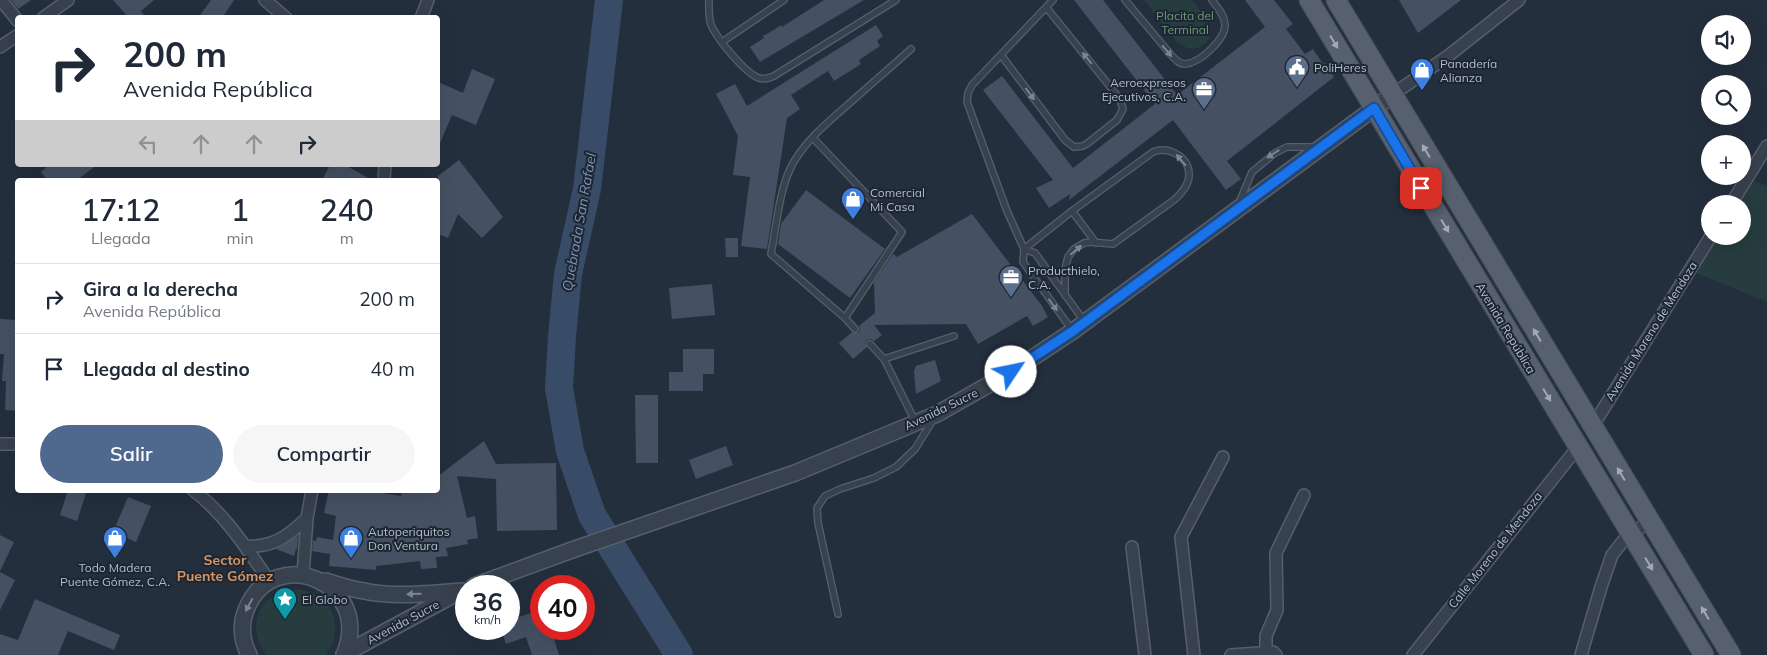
<!DOCTYPE html>
<html lang="es">
<head>
<meta charset="utf-8">
<style>
  body { margin:0; font-family:Mulish,sans-serif; background:#f6f6f7; color:#1f2937; height:100vh; display:flex; flex-direction:column; font-size:19px; white-space:nowrap }
  * { box-sizing:border-box; margin:0 }
  p { font-size:16px; color:#747a83 }
  .icon { flex:none; width:28px; height:28px; fill:none; stroke:currentColor; stroke-width:2; stroke-linecap:round; stroke-linejoin:round }
  .map { position:relative; flex:1; overflow:hidden }
  .details { position:absolute; left:15px; top:178px; width:425px; height:315px; display:flex; flex-direction:column; background:#fff; border-radius:5px; box-shadow:0 5px 20px #0002 }
  .details>* { flex:none }
  .top-card { position:absolute; left:15px; top:15px; width:425px; height:152px; border-radius:5px; box-shadow:0 5px 20px #0002; background:#fff; color:#1f2937; overflow:hidden }
  .tools { position:absolute; left:1701px; top:15px; display:grid; gap:10px }
  .tools a { display:grid; place-items:center; width:50px; height:50px; border-radius:50%; background:#fff; box-shadow:0 5px 20px #0002; font-size:25px }
  .speed { position:absolute; left:455px; top:575px; display:flex; gap:10px; font-size:25px; font-weight:700; text-align:center }
  .speed>* { display:grid; place-content:center; width:65px; height:65px; border-radius:50%; background:#fff; box-shadow:0 5px 20px #0002; line-height:1 }
  .speed small { font-size:12px; font-weight:400 }
  .speed .limit { border:8px solid #d22; background:#fff; color:#111 }
  .pin { position:absolute; display:grid; place-items:center; width:42px; height:42px; color:#fff; margin:-21px; border-radius:10px; box-shadow:0 2px 8px #0006 }
  .me { position:absolute; width:55px; margin:-28px; rotate:56deg; stroke-linejoin:round; filter:drop-shadow(0 0 4px #0008) }
  .turn { display:flex; align-items:center; gap:18px; height:105px; padding:0 25px; font-size:22px }
  .turn .icon { width:65px; height:65px; stroke-width:2.5 }
  .turn b { display:block; font-size:35px; line-height:42px }
  .lanes { display:flex; align-items:center; height:48px; padding:0 25px; background:#0003; justify-content:center; gap:25px; direction:ltr }
  .lanes .off { opacity:.35 }
  .eta { display:flex; justify-content:space-evenly; align-items:center; height:85px; text-align:center }
  .eta b { font-size:30px; font-weight:600; line-height:35px }
  .cta { display:flex; gap:10px; margin-top:auto; padding:10px 25px }
  .cta a { flex:1; height:58px; border-radius:30px; background:#4f688e; color:#fff; font-size:20px; font-weight:600; line-height:58px; text-align:center }
  .cta a+a { background:#f6f6f7; color:#1f2937 }
  ul { padding:0; list-style:none }
  li { display:flex; align-items:center; gap:15px; height:70px; padding:0 25px; border-top:1px solid #e0e1e3 }
  li div { flex:1 }
  li b { display:block; font-size:19px }
  li em { font-style:normal }
  .map>svg:first-child { display:block }
</style>
</head>
<body>
<div class="map">
<svg width="1767" height="655" viewBox="0 0 1767 655">
  <rect width="100%" height="100%" fill="#242f3e"/>
  <path fill="#263c3f" d="M1144 0H1192C1204 16 1225 39 1194 49L1187 48 1176 41Z
    M1747 178 1767 186V302L1690 270 1711 236H1742V204H1731Z
    M291 589C329 589 348 623 326 655H266C246 626 257 597 291 589Z"/>
  <g fill="none" stroke-linecap="round" stroke-linejoin="round">
    <path stroke="#394c67" stroke-width="28" d="M609 0 587 189 568 274 562 336 559 388 570 451 592 515 679 655"/>
  </g>
  <path fill="#455162" d="M11 0H31L18 9Z
    M113 0H154L141 11 146 18H129Z
    M211 0H234L222 18H198Z
    M824 0H864L760 62 750 47 764 38 763 36 772 31 781 25 782 27Z
    M1074 0H1103L1177 95 1265 27 1245 0H1274L1293 24 1286 29 1305 54 1313 49 1323 64 1325 63 1334 77 1227 161 1241 179 1226 190 1173 120 1069 200 1070 194 1049 208 1036 188 1053 180 983 90 1002 76 1073 168 1155 104Z
    M1399 0H1461L1418 33Z
    M876 25 883 36 877 41 880 46 859 60 861 64 834 81 828 71 791 95 800 109 787 118 767 249 741 246 750 177 733 175 738 136 716 94 735 84 747 106Z
    M472 69 495 79 476 125 452 115 438 148V82L463 93Z
    M459 160 503 217 482 238 458 214 448 238 438 234V176Z
    M49 165H97L77 180H47L41 172Z
    M330 165H345L372 180H322Z
    M806 190 885 249 850 298 778 244 781 224Z
    M972 214 1042 306 1048 317 1033 326 1027 316 978 344 966 324 874 325 882 335 874 341 871 339 867 340 865 343 867 347 853 359 839 343 852 332 858 333 860 330 859 326 875 313 874 282 893 254 897 257Z
    M725 238H738V257H726Z
    M712 284 715 315 672 319 669 288Z
    M0 319 18 320V342L16 341 18 361V411L5 410 6 381H2L4 354H0Z
    M683 349H714V374H703V391H669V372H683Z
    M935 360 941 381 916 394 914 371 916 366Z
    M635 395H658V463H636Z
    M484 441 496 464 556 463 557 530 497 531 496 479 457 476 467 518 475 516 478 538 467 540 468 544 446 548 448 556 436 557 437 568 421 569 420 561 376 566V570L329 566 330 554 312 551 313 540 316 541 317 537 333 540 336 516 324 513 329 490H363L401 496 402 490H438V476Z
    M726 446 733 465 696 479 689 460Z
    M68 490H87L77 521 60 515Z
    M128 497 151 506 136 542 113 532Z
    M0 535 14 542 0 571Z
    M298 536 297 549H296L294 556 276 549Z
    M0 572 15 580 0 610Z
    M35 599 120 635 114 650 68 631 58 655H0V634L18 640Z
    M541 610V629H551L559 655H532L526 637 506 644 501 629H509V620Z"/>
  <g fill="none" stroke-linecap="round" stroke-linejoin="round">
    <g stroke="#565f6c" stroke-width="8">
      <path id="service" d="M709 0C709 9 708 19 712 27 719 41 745 73 759 78 764 80 769 78 774 76L896 0
        M1053 0 972 85 968 93 967 102 1007 211 1024 249 1023 262 1072 330
        M1125 0 1172 56C1176 60 1179 64 1185 64 1200 63 1226 39 1225 24 1224 14 1217 7 1212 0
        M722 42 784 0
        M1001 55 1065 140 1074 147 1083 146 1088 143 1117 120 1123 109 1120 99 1046 7
        M813 138 902 232 845 318
        M1239 203 1252 172 1275 153 1287 147H1316
        M1072 211 1096 243
        M1024 249 1072 211 1153 152C1168 146 1188 156 1189 173 1190 184 1182 193 1174 200L1113 244 1091 242 1084 243 1074 249 1068 257 1065 269V295
        M1024 249 1035 253 1084 321
        M855 329 845 318 771 254C776 228 779 193 790 169 803 142 829 121 851 102 871 84 891 67 911 49
        M870 344 884 359 915 421
        M884 359 954 336
        M838 614 818 523 817 508 825 496 840 489 874 478 896 467 915 449 933 420"/>
    </g>
    <g stroke="#565f6c" stroke-width="14">
      <path id="minor" d="M1 0 18 21
        M265 0 286 18
        M43 18 68 0
        M421 18 428 0
        M0 47 18 35
        M1392 95 1448 56 1519 0
        M384 180 385 165
        M1731 204 1767 146
        M1592 427 1711 236
        M0 444H18
        M193 490C225 514 247 549 270 582
        M245 546C273 548 288 536 307 518
        M1132 547 1145 655
        M303 575 307 518 312 490
        M1266 653V636L1277 610 1276 553 1304 495
        M1194 655 1181 537 1223 457
        M1231 655 1273 652 1276 655
        M1413 655 1578 447
        M1581 655 1601 587 1612 555 1623 541 1649 521"/>
    </g>
    <g stroke="#565f6c" stroke-width="18">
      <path id="tertiary" d="M326 581C338 585 351 589 364 591 396 598 430 593 463 591
        M474 586 572 550 795 473 937 414 1011 372 1073 331 1392 95
        M344 654 457 593
        M249 655C242 641 240 625 246 610 273 541 375 583 344 655"/>
    </g>
    <g stroke="#414a57" stroke-width="21">
      <path id="primary" d="M1309 0 1704 655
        M1336 0 1731 655"/>
    </g>
    <use href="#service" stroke="#38414e" stroke-width="5.5"/>
    <use href="#minor" stroke="#38414e" stroke-width="11"/>
    <use href="#tertiary" stroke="#38414e" stroke-width="15"/>
    <use href="#primary" stroke="#56606e" stroke-width="19"/>
  </g>
  <defs><path id="oneway-solid" d="M-6-.8H1V-3.2L6.5 0L1 3.2V.8H-6Z" transform="scale(1.25)"/></defs>
  <g fill="#a1aab7">
    <use href="#oneway-solid" transform="translate(1334 42) rotate(59)"/>
    <use href="#oneway-solid" transform="translate(1426 151) rotate(-121)"/>
    <use href="#oneway-solid" transform="translate(1445 226) rotate(59)"/>
    <use href="#oneway-solid" transform="translate(1537 335) rotate(-121)"/>
    <use href="#oneway-solid" transform="translate(1547 395) rotate(59)"/>
    <use href="#oneway-solid" transform="translate(1621 474) rotate(-121)"/>
    <use href="#oneway-solid" transform="translate(1649 564) rotate(59)"/>
    <use href="#oneway-solid" transform="translate(1705 613) rotate(-121)"/>
  </g>
  <g fill="#7c8592">
    <use href="#oneway-solid" transform="translate(1167 51) rotate(49)"/>
    <use href="#oneway-solid" transform="translate(1087 58) rotate(-129)"/>
    <use href="#oneway-solid" transform="translate(1030 94) rotate(53)"/>
    <use href="#oneway-solid" transform="translate(1273 154) rotate(147)"/>
    <use href="#oneway-solid" transform="translate(1181 160) rotate(-130)"/>
    <use href="#oneway-solid" transform="translate(1076 250) rotate(-40)"/>
    <use href="#oneway-solid" transform="translate(1053 305) rotate(54)"/>
    <use href="#oneway-solid" transform="translate(414 594) rotate(178)"/>
    <use href="#oneway-solid" transform="translate(249 605) rotate(118)"/>
  </g>
  <g fill="none" stroke-linecap="round" stroke-linejoin="round">
    <g stroke="#114b97" stroke-width="12">
      <path id="route" d="M1011 372 1073 331 1374 108 1421 188"/>
    </g>
    <use href="#route" stroke="#1a73e8" stroke-width="9"/>
  </g>
  <defs>
    <g id="civic-pin" transform="scale(1.25)"><path d="M0 17L-7.5 6A9.5 9.5 0 1 1 7.5 6Z" fill="#5c6f8a" stroke="#1d2633"/><path d="M-.6-6.5H3V-4.5H.6V-3L4-1V1h2V6H-6V1h2V-1L-.6-3ZM-1.2 2.5V6h2.4V2.5Z" fill="#fff"/></g>
    <g id="shop-pin" transform="scale(1.25)"><path d="M0 17L-7.5 6A9.5 9.5 0 1 1 7.5 6Z" fill="#3f7fe0" stroke="#1d2633"/><path d="M-5-2.5h2.3a2.7 3.5 0 0 1 5.4 0H5L5.5 6h-11ZM-1.5-2.5h3a1.5 2.3 0 0 0-3 0Z" fill="#fff"/></g>
    <g id="office-pin" transform="scale(1.25)"><path d="M0 17L-7.5 6A9.5 9.5 0 1 1 7.5 6Z" fill="#5c6f8a" stroke="#1d2633"/><path d="M-6-3h4V-5.5h4V-3h4V5H-6ZM-1-4.5V-3h2v-1.5ZM-6 0V1H6V0Z" fill="#fff"/></g>
    <g id="sight-pin" transform="scale(1.25)"><path d="M0 17L-7.5 6A9.5 9.5 0 1 1 7.5 6Z" fill="#0f9aa8" stroke="#1d2633"/><path d="M0-6L1.8-2.2L6-1.7L2.9 1.2L3.7 5.4L0 3.3L-3.7 5.4L-2.9 1.2L-6-1.7L-1.8-2.2Z" fill="#fff"/></g>
  </defs>
  <g fill-rule="evenodd">
    <use href="#civic-pin" x="1297" y="67"/>
    <use href="#shop-pin" x="1422" y="70"/>
    <use href="#office-pin" x="1204" y="89"/>
    <use href="#shop-pin" x="853" y="199"/>
    <use href="#office-pin" x="1011" y="277"/>
    <use href="#shop-pin" x="115" y="538"/>
    <use href="#shop-pin" x="351" y="538"/>
    <use href="#sight-pin" x="285" y="599"/>
  </g>
  <g text-anchor="middle" dominant-baseline="central" stroke-width="4" stroke-linejoin="round" paint-order="stroke">
    <g font-size="12" fill="#6b9a76" stroke="#1d2633">
      <text x="1185" y="15">Placita del<tspan x="1185" dy="14">Terminal</tspan></text>
    </g>
    <g font-size="12" fill="#b4bcc9" stroke="#1d2633" text-anchor="start">
      <text x="1440" y="63">Panadería<tspan x="1440" dy="14">Alianza</tspan></text>
      <text x="1314" y="67">PoliHeres</text>
      <text x="1186" y="82" text-anchor="end">Aeroexpresos<tspan x="1186" dy="14">Ejecutivos, C.A.</tspan></text>
      <text x="870" y="192">Comercial<tspan x="870" dy="14">Mi Casa</tspan></text>
      <text x="1028" y="270">Producthielo,<tspan x="1028" dy="14">C.A.</tspan></text>
      <text x="368" y="531">Autoperiquitos<tspan x="368" dy="14">Don Ventura</tspan></text>
      <text x="115" y="567" text-anchor="middle">Todo Madera<tspan x="115" dy="14">Puente Gómez, C.A.</tspan></text>
      <text x="302" y="599">El Globo</text>
    </g>
    <g font-size="12" fill="#b4bcc9" stroke="#1d2633">
      <text transform="translate(1506 328) rotate(59)">Avenida República</text>
      <text transform="translate(1651 331) rotate(-58)">Avenida Moreno de Mendoza</text>
      <text transform="translate(941 409) rotate(-26)">Avenida Sucre</text>
      <text transform="translate(1495 550) rotate(-52)">Calle Moreno de Mendoza</text>
      <text transform="translate(403 622) rotate(-28)">Avenida Sucre</text>
    </g>
    <g font-size="14" font-style="italic" fill="#7c92b1" stroke="#1d2633">
      <text transform="translate(579 222) rotate(-80)">Quebrada San Rafael</text>
    </g>
    <g font-size="14" font-weight="bold" fill="#d59563" stroke="#1d2633">
      <text x="225" y="560">Sector<tspan x="225" dy="16">Puente Gómez</tspan></text>
    </g>
  </g>
</svg>
<div class="tools">
<a><svg class="icon" aria-label="sound" viewBox="0 0 24 24"><path d="M4 9h4l5-4v14l-5-4H4zM17 9q2 3 0 6"/></svg></a>
<a><svg class="icon" aria-label="search" viewBox="0 0 24 24"><circle cx="10" cy="10" r="6"/><path d="M15 15l6 6"/></svg></a>
<a>+</a>
<a>−</a>
</div>
<div class="speed"><div>36<small>km/h</small></div><div class="limit">40</div></div>
<div class="pin" style="left:1421px;top:188px;background:#d93025"><svg class="icon" aria-label="arrive" viewBox="0 0 24 24"><path d="M6 21V4h12l-3 4 3 4H6"/></svg></div>
<svg class="me" style="left:1011px;top:372px" viewBox="-20 -20 40 40"><circle r="19" fill="#fff"/><path d="M0-13L10 11 0 6-10 11z" fill="#1a73e8"/></svg>
<div class="top-card">
<div class="turn"><svg class="icon" aria-label="right" viewBox="0 0 24 24"><path d="M7 20v-9h11M14 6l5 5-5 5"/></svg><div><b>200 m</b>Avenida República</div></div>
<div class="lanes"><svg class="icon off" aria-label="left" viewBox="0 0 24 24"><path d="M17 20v-9H6M10 6l-5 5 5 5"/></svg><svg class="icon off" aria-label="ahead" viewBox="0 0 24 24"><path d="M12 20V5M6 11l6-6 6 6"/></svg><svg class="icon off" aria-label="ahead" viewBox="0 0 24 24"><path d="M12 20V5M6 11l6-6 6 6"/></svg><svg class="icon" aria-label="right" viewBox="0 0 24 24"><path d="M7 20v-9h11M14 6l5 5-5 5"/></svg></div>
</div>
<section class="details">
<div class="eta">
<div><b>17:12</b><p>Llegada</p></div>
<div><b>1</b><p>min</p></div>
<div><b>240</b><p>m</p></div>
</div>
<ul>
<li><svg class="icon" aria-label="right" viewBox="0 0 24 24"><path d="M7 20v-9h11M14 6l5 5-5 5"/></svg><div><b>Gira a la derecha</b><p>Avenida República</p></div><em>200 m</em></li>
<li><svg class="icon" aria-label="arrive" viewBox="0 0 24 24"><path d="M6 21V4h12l-3 4 3 4H6"/></svg><div><b>Llegada al destino</b></div><em>40 m</em></li>
</ul>
<div class="cta"><a>Salir</a><a>Compartir</a></div>
</section>
</div>
</body>
</html>
